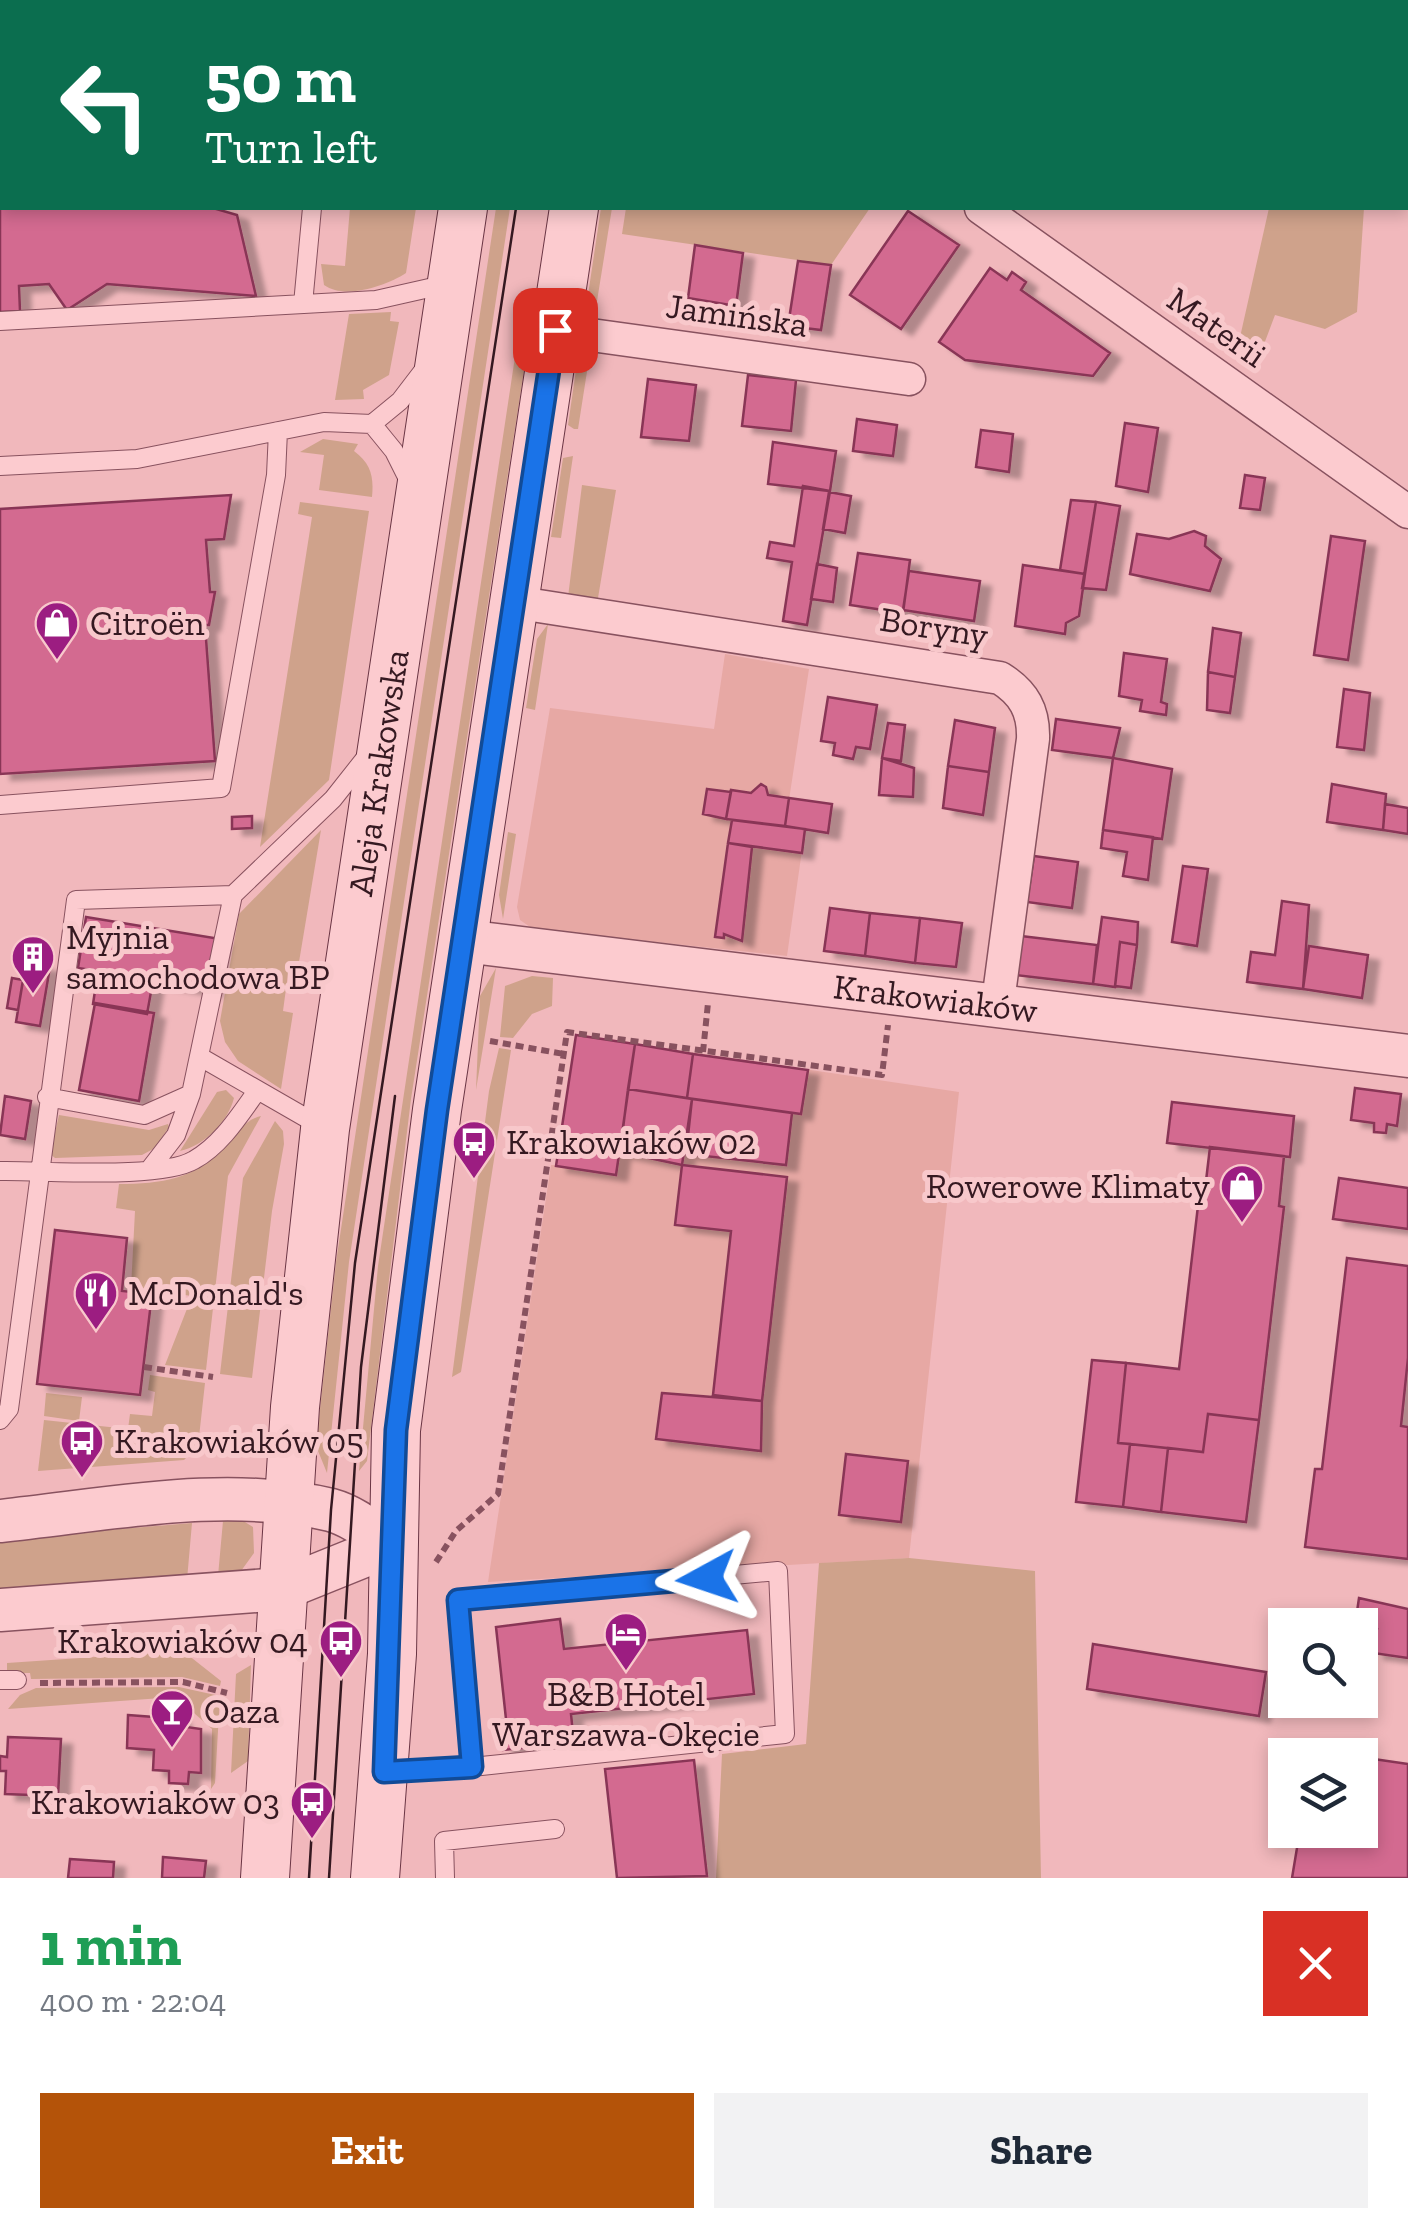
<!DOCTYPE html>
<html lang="en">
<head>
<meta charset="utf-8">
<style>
  body { margin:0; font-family:"Zilla Slab",serif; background:#f2f2f3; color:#1f2937; height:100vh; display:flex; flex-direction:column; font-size:38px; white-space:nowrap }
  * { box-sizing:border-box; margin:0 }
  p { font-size:32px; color:#747a83 }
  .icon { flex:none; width:55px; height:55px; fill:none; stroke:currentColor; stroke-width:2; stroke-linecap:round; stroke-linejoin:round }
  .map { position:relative; height:1878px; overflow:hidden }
  .drawer { display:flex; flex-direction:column; background:#fff; flex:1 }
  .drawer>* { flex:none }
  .guide { position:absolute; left:0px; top:0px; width:1410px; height:210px; box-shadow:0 5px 15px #0003; background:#0b6e4f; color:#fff; overflow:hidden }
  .fabs { position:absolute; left:1268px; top:1608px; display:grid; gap:20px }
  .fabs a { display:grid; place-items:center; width:110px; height:110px; border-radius:0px; background:#fff; box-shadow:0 5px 15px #0003; font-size:50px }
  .pin { position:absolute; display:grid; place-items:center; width:85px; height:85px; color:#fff; margin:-42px; border-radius:20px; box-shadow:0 5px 15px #0006 }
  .me { position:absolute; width:110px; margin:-55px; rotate:265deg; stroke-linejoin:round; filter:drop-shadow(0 0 8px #0008) }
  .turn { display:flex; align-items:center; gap:35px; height:210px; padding:0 40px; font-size:45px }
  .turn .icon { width:130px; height:130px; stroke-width:2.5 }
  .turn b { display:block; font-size:70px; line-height:85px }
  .round { display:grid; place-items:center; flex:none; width:105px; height:105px; border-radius:0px; background:#f2f2f3 }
  .summary { display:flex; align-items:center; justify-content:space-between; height:170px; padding:0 40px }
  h1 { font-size:60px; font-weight:700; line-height:75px; color:#1e9e55 }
  .action { display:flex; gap:20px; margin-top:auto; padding:20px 40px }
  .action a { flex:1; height:115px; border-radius:0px; background:#b45309; color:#fff; font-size:40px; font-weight:700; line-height:115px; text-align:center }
  .action a+a { background:#f2f2f3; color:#1f2937 }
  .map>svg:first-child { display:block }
</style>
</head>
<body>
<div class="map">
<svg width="1408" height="1878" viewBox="0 0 1408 1878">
  <defs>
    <filter id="shadow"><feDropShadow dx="11" dy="6" stdDeviation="2.5" flood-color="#0004"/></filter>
  </defs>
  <rect width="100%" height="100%" fill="#f1b8bc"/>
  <path fill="#e7a8a4" d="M725 654 809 669 785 826 805 829 787 956 533 929 520 920 517 907 550 708 714 729Z
    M576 1035 959 1092 909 1558 488 1582 551 1165H556Z"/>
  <path fill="#cfa28b" d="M0 0H447L2 2 0 81Z
    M350 208H416L406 273C386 286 345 300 324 285L321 264 345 266Z
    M496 208H510L349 1262 327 1473 316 1446 336 1262Z
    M601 208H612L593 326 585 315Z
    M626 208H870L831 265 622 234Z
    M1269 208H1364L1357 312 1325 329 1275 315 1255 368 1236 355Z
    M391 312 390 321 399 322 389 375 363 390 364 399 335 400 349 314Z
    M521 317 532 319 411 1099 367 1461 359 1471 378 1266Z
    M591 346 578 429H574L568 425 578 356Z
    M323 439 358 444 354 451C371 464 374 476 372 497L319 490 324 455 300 452Z
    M573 456 561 538 551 537 563 458Z
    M582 485 616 490 597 604 568 597Z
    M300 502 369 511 329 780 260 847 312 517 298 514Z
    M548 624 535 710 526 708 537 639Z
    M321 830 297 974H288L283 1011 293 1013 281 1089 238 1061 225 1042 220 1021 239 914Z
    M508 832 516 834 503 919 499 895Z
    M496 968 476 1090 480 996Z
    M532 976 553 978 552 1006 532 1014 513 1038 500 1037 505 986Z
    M499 1048 511 1050 461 1372 452 1377 489 1091Z
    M226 1090 234 1098C228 1122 204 1146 180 1151L217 1092Z
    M59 1115 149 1130 168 1124 169 1127 155 1148 142 1155 55 1158 50 1154Z
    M261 1116 228 1176 206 1370 165 1365 192 1296 131 1288 135 1211 116 1208 119 1184C161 1184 196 1179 226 1146 237 1134 244 1120 261 1116Z
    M275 1121 283 1131 284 1144 272 1211 252 1378 220 1374 243 1178Z
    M150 1375 205 1383 198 1446 184 1460 38 1471 44 1420 128 1429 130 1414 152 1416 155 1392 148 1390Z
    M46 1393 82 1397 79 1421 44 1416Z
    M240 1519 253 1527 254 1553 241 1571 218 1576 223 1521Z
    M192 1523 187 1580 0 1592V1539Z
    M909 1558 1035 1571 1041 1878H716L722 1754 806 1744 819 1563Z
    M183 1651 221 1681 220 1686 182 1677 31 1679 30 1673H7V1663Z
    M251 1665 248 1761 231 1773 236 1674Z
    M179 1687 220 1696 215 1783 211 1789 212 1729 176 1697 8 1709 20 1695 36 1688Z"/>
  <path fill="#d36a90" stroke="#893656" stroke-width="2.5" filter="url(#shadow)" d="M0 161 2 208H213L237 215 256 296 107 284 67 310 49 284 19 286 20 311 0 312Z
    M908 211 959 245 901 329 850 295Z
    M695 245 743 253 736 306 688 298Z
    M798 261 831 265 821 330 788 326Z
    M990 268 1007 280 1012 272 1026 282 1021 290 1110 353 1093 376 965 360 939 342Z
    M748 375 796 380 791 431 742 426Z
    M648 379 696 385 689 441 641 437Z
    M857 419 897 425 893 456 853 451Z
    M1125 423 1158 428 1148 492 1116 486Z
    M981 430 1013 434 1009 472 976 467Z
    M773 442 836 451 830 491 768 484Z
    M1245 475 1265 478 1260 510 1240 508Z
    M803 486 830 491 807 625 783 621 792 562 767 558 770 542 794 546Z
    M829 492 851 496 845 533 823 529Z
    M231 495 224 539 206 540 210 592H215L209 625H205L215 761 0 774V509Z
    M1071 500 1096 502 1085 574 1060 570Z
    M1096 502 1120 506 1106 590 1082 588Z
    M1194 531 1206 536 1205 546 1221 559 1210 591 1130 574 1137 534 1169 539Z
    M1331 536 1365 541 1348 660 1314 655Z
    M858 553 910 560 903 613 850 605Z
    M817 564 837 568 833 602 811 599Z
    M1023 565 1085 574 1079 616 1066 623 1065 634 1015 626Z
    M909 571 980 581 974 621 903 610Z
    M1213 628 1241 633 1235 677 1208 672Z
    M1124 653 1167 659 1161 702 1167 704 1166 715 1140 711 1142 700 1119 696Z
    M1208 672 1235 677 1230 713 1207 710Z
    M1344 689 1370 693 1364 750 1337 747Z
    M828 697 877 705 870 749 856 747 853 759 833 755 835 743 821 741Z
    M1056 719 1120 728 1113 758 1052 750Z
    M955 720 995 728 989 772 948 766Z
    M888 723 905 725 901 761 882 758Z
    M882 758 914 768 913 797 879 795Z
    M1113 758 1172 769 1162 839 1103 830Z
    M948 766 989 772 983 815 943 808Z
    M761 784 766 787 768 795 789 798 785 826 726 819 731 790 751 793Z
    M1332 784 1386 794 1383 830 1327 822Z
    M707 789 731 792 726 819 703 814Z
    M789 798 832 804 828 833 785 826Z
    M1385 804 1408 808V834L1383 830Z
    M252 816V828L232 829V817Z
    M732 820 805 829 802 853 728 843Z
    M1103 830 1153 837 1148 880 1123 876 1127 852 1101 848Z
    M728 843 752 847 742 941 724 934V938L715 937Z
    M1034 856 1078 862 1072 908 1027 902Z
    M1183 866 1208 869 1197 946 1172 942Z
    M1282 901 1309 905 1303 989 1247 982 1251 952 1275 955Z
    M830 908 870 913 865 956 824 951Z
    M870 913 920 918 915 963 865 956Z
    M86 917 220 939 211 991 153 981 147 1014 93 1004 98 971 78 968Z
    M1102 917 1138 922 1137 945 1120 942 1115 987 1093 984Z
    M920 918 962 923 956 967 915 963Z
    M1021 936 1097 945 1093 984 1015 975Z
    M1120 942 1137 945 1131 988 1115 986Z
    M1309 946 1368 955 1362 998 1303 989Z
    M26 963 50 967 40 1026 16 1022Z
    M12 978 23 980 18 1010 7 1008Z
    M95 1003 154 1013 139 1101 79 1090Z
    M576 1035 635 1044 616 1175 556 1166Z
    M635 1044 693 1054 687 1098 628 1089Z
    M693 1054 808 1070 801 1114 687 1098Z
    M1355 1088 1401 1094 1397 1126 1387 1124 1386 1133 1374 1132V1123L1351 1120Z
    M628 1089 692 1099 682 1165 620 1152Z
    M5 1096 31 1101 25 1139 0 1135Z
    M692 1099 792 1113 786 1165 686 1154Z
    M1172 1102 1294 1116 1290 1157 1167 1143Z
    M1210 1147 1284 1156 1279 1206 1284 1207 1259 1420 1208 1414 1203 1452 1118 1443 1126 1363 1179 1369 1199 1197 1204 1198Z
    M682 1165 787 1177 762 1401 713 1395 731 1231 675 1225Z
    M1339 1178 1408 1188V1229L1333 1219Z
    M55 1230 127 1238 122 1291 152 1294 140 1395 37 1384Z
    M1347 1258 1408 1266V1358L1401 1426 1408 1427V1559L1305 1547 1315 1469H1322Z
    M1092 1360 1126 1363 1118 1443 1130 1444 1123 1507 1076 1502Z
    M662 1393 762 1401 761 1451 656 1439Z
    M1208 1414 1259 1420 1246 1522 1161 1512 1168 1448 1203 1452Z
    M1130 1444 1168 1448 1161 1512 1123 1507Z
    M846 1454 908 1461 901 1522 839 1515Z
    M1359 1598 1408 1609V1658L1373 1653 1377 1629 1355 1625Z
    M560 1619 564 1649 747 1630 754 1694 571 1714 574 1743 503 1750 499 1720 506 1719 496 1627Z
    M1093 1644 1266 1672 1259 1716 1087 1689Z
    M128 1715 180 1719 179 1726 201 1729V1773L189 1772 188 1784 169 1783V1771L153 1770 154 1750 127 1748Z
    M8 1737 61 1739 58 1796 5 1794 6 1771H0V1756L7 1757Z
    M1360 1757 1408 1764V1878H1292L1300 1830H1360Z
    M694 1760 707 1876 617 1878 605 1769Z
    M163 1857 206 1861 204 1878H162Z
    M70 1859 114 1862 113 1878H68Z"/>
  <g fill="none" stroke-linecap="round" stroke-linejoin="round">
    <g stroke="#88525f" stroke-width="20">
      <path id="service" d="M0 114H2
        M303 304 312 208
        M0 321 376 300 447 284
        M372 424 394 451 412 487
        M0 466 137 459 324 422 372 424 400 401 426 367
        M0 805 221 788 276 475 278 431
        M202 1058 322 1127
        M47 1097 144 1115 191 1094
        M149 1170 176 1135 191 1094 233 895 333 799 367 756
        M0 1171C44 1170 160 1180 194 1160 221 1145 239 1116 257 1091
        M0 1420 9 1409 76 900 233 895
        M0 1680H17
        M384 1772C414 1773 443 1770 472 1767L785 1734 778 1571 458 1600 472 1767
        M445 1878 444 1841 555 1829"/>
    </g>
    <g stroke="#88525f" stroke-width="35">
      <path id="minor" d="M728 0 730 2
        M939 0 949 2
        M981 208 1408 512
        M555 330 909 379
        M513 602 1000 678C1024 693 1034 711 1033 739L997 1009"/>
    </g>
    <g stroke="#88525f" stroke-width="45">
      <g id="tertiary">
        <path id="s1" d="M464 941 1408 1056"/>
        <path d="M0 1521C107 1510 224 1485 331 1510 353 1516 372 1532 391 1545"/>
        <path d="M0 1610 282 1589 391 1545"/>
      </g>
    </g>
    <g stroke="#6a3544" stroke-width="50">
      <g id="secondary">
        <path d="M500 2V0"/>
        <path d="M606 2 607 0"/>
        <path id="s2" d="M265 1878 295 1407 325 1129 463 208"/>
        <path d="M375 1878 392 1654 396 1430 437 1110 574 208"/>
      </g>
    </g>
    <path stroke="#88525f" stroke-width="6" stroke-dasharray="8 5" stroke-linecap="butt" d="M852 0 861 2
      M829 2 830 0
      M1301 2V0
      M490 1041 564 1054
      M703 1052 708 1003
      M144 1367 213 1377
      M436 1562 456 1531 498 1494 567 1032 882 1075 888 1025
      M40 1683 183 1682 227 1693"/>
    <use href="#service" stroke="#fccbcf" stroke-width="18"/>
    <use href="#minor" stroke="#fccbcf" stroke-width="32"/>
    <use href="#tertiary" stroke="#fccbcf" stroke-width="42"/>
    <use href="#secondary" stroke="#fccbcf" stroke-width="48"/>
    <path stroke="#351921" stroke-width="2.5" d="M561 2 562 0
      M309 1878 331 1510 355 1263 516 208
      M329 1878 361 1367 395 1096"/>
  </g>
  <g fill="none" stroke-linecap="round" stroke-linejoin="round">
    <g stroke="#114b97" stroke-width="25">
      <path id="route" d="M555 330 437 1110 396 1430 384 1772 472 1767 458 1600 707 1578"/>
    </g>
    <use href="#route" stroke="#1a73e8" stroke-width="18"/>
  </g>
  <defs>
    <g id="shop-pin" transform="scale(2.25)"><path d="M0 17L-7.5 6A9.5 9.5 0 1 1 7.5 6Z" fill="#9c1d81" stroke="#f8c8cb"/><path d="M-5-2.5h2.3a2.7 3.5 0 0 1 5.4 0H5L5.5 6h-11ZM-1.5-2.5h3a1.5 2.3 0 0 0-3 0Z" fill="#fff"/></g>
    <g id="building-pin" transform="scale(2.25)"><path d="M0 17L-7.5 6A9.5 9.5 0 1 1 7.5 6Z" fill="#9c1d81" stroke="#f8c8cb"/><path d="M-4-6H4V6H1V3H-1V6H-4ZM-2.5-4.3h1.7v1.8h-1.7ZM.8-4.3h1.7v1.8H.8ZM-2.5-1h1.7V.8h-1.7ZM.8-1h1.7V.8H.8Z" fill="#fff"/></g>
    <g id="bus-pin" transform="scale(2.25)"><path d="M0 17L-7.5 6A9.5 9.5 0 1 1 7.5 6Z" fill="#9c1d81" stroke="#f8c8cb"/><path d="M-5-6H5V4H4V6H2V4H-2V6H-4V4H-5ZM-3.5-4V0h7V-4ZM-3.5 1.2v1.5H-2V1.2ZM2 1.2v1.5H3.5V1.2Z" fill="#fff"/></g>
    <g id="restaurant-pin" transform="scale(2.25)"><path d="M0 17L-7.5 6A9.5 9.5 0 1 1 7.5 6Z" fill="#9c1d81" stroke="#f8c8cb"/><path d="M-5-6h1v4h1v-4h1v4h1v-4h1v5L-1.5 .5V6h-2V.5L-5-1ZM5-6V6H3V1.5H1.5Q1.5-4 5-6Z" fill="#fff"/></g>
    <g id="hotel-pin" transform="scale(2.25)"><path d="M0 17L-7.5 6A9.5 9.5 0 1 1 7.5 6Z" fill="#9c1d81" stroke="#f8c8cb"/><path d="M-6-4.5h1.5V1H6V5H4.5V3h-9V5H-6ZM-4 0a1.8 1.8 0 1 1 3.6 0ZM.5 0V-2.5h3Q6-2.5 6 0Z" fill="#fff"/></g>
    <g id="bar-pin" transform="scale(2.25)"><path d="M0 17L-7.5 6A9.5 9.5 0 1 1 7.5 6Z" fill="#9c1d81" stroke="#f8c8cb"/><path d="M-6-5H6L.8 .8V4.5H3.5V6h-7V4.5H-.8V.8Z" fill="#fff"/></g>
  </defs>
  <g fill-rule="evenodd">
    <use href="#shop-pin" x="57" y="623"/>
    <use href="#building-pin" x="33" y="957"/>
    <use href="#bus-pin" x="474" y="1142"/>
    <use href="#shop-pin" x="1242" y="1186"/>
    <use href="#restaurant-pin" x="96" y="1293"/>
    <use href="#bus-pin" x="82" y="1441"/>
    <use href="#hotel-pin" x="626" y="1634"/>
    <use href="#bus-pin" x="341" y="1641"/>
    <use href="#bar-pin" x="172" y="1711"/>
    <use href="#bus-pin" x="312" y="1802"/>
  </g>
  <g text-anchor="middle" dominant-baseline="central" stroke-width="10" stroke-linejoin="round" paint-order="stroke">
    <g font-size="35" fill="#351921" stroke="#f8c8cb">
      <text transform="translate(737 315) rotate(8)">Jamińska</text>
      <text transform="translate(1217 327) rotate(35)">Materii</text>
      <text transform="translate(934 627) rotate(9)">Boryny</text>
      <text stroke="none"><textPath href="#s2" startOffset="1112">Aleja Krakowska</textPath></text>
      <text stroke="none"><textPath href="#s1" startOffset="475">Krakowiaków</textPath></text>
    </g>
    <g font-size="35" fill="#351921" stroke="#f8c8cb" text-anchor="start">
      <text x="90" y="623">Citroën</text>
      <text x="66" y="937">Myjnia<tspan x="66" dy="40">samochodowa BP</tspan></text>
      <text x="506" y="1142">Krakowiaków 02</text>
      <text x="1210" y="1186" text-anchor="end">Rowerowe Klimaty</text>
      <text x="128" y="1293">McDonald's</text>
      <text x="114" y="1441">Krakowiaków 05</text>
      <text x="308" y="1641" text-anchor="end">Krakowiaków 04</text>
      <text x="626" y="1694" text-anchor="middle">B&amp;B Hotel<tspan x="626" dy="40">Warszawa-Okęcie</tspan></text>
      <text x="204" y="1711">Oaza</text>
      <text x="280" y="1802" text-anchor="end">Krakowiaków 03</text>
    </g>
  </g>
</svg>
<div class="fabs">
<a><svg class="icon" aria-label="search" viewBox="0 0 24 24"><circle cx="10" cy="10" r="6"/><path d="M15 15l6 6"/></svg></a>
<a><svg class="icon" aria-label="layers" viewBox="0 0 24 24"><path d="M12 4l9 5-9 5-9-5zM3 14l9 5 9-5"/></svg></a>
</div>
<div class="pin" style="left:555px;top:330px;background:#d93025"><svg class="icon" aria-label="arrive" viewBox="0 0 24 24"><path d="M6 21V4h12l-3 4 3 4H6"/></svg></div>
<svg class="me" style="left:707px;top:1578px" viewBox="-20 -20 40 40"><path d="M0-17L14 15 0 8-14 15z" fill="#1a73e8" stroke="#fff" stroke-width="4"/></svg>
<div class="guide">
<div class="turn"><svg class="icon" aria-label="left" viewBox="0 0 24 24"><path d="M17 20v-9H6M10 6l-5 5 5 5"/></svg><div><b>50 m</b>Turn left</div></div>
</div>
</div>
<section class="drawer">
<div class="summary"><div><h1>1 min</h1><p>400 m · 22:04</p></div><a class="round" style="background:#d93025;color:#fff"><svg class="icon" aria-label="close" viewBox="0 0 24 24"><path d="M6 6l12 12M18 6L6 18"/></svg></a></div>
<div class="action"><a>Exit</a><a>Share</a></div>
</section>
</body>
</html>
